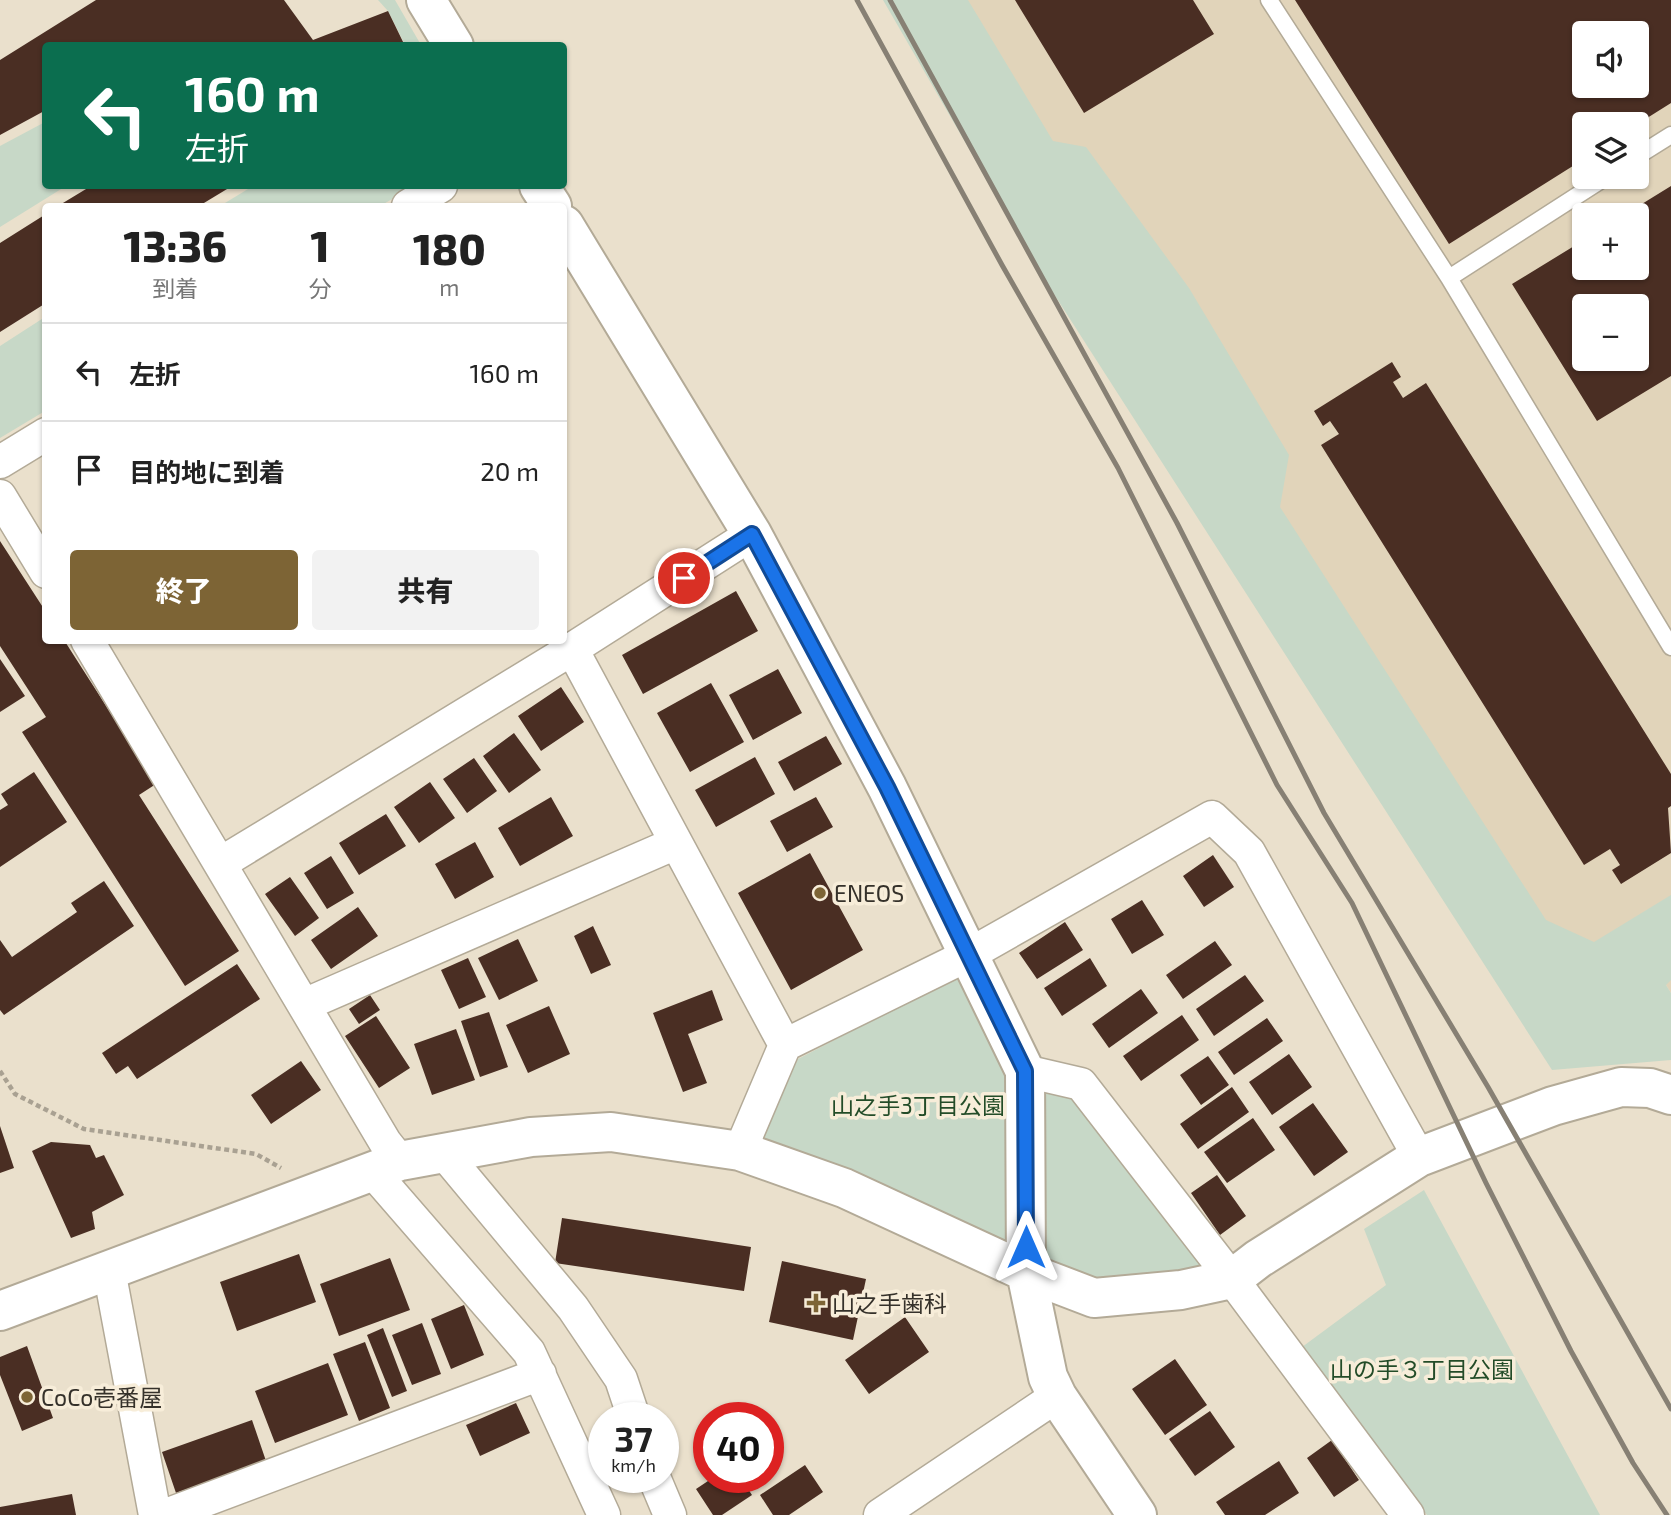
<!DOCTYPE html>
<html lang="ja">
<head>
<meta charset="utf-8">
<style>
  body { margin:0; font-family:"Exo 2","Noto Sans JP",sans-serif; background:#f2f2f2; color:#222; height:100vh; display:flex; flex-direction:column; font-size:26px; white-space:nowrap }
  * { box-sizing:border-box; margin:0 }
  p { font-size:23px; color:#767676 }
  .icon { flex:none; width:38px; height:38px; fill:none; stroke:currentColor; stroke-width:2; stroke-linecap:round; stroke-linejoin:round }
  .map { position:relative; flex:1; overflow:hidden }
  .sheet { position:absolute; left:42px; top:203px; width:525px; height:441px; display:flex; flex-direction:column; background:#fff; border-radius:7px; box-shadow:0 2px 5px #0004 }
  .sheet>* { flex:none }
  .top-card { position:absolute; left:42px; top:42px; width:525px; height:147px; border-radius:7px; box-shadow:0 2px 5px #0004; background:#0b6e4f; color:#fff; overflow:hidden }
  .controls { position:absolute; left:1572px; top:21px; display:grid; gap:14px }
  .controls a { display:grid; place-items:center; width:77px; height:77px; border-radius:7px; background:#fff; box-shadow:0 2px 5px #0004; font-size:35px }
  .speed { position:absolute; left:588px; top:1402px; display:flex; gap:14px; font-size:35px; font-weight:700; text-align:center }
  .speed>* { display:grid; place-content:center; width:91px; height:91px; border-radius:50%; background:#fff; box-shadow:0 2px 5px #0004; line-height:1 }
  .speed small { font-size:18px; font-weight:400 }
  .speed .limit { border:10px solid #d22; background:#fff; color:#111 }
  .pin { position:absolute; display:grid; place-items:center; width:60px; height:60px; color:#fff; margin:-30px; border:4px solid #fff; border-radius:50%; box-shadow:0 2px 7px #0007 }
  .me { position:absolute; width:77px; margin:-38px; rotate:0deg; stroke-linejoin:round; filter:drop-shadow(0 0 5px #0008) }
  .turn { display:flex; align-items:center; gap:24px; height:147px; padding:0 28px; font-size:32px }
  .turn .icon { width:91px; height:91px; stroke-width:2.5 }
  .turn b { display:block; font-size:49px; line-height:60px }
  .eta { display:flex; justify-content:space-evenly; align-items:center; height:119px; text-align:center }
  .eta b { font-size:42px; font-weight:800; line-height:49px }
  .action { display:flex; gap:14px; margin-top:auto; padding:14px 28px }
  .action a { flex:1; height:80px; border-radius:7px; background:#7d6435; color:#fff; font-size:28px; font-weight:800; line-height:80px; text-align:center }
  .action a+a { background:#f2f2f2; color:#222 }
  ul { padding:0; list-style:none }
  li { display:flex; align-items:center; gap:21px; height:98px; padding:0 28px; border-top:2px solid #e0e0e0 }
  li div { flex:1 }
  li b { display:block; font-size:26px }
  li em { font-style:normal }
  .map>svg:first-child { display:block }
</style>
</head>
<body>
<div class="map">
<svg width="1671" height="1515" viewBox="0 0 1671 1515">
  <rect width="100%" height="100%" fill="#eae0cc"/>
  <path fill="#e1d4ba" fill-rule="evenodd" d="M947 0H1671V993L1666 985 1539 1040ZM1584 33H1636V86H1584ZM1584 124H1636V177H1584ZM1584 215H1636V268H1584ZM1584 306H1636V359H1584Z"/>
  <path fill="#c7d8c7" d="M378 0H395L421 45H405L388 11Z
    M883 0H968L1053 141 1086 147 1189 288 1289 455 1280 507 1546 920 1594 942 1671 895V980L1666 985 1671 993V1060L1552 1070 1043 277Z
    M45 122 46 186H66L0 227V146Z
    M253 186H415L380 206H220Z
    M45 317V411L0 438V346Z
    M967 971 1015 1075 1074 1096 1209 1270 1101 1282 762 1146 764 1126 798 1059Z
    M1424 1190 1600 1515H1427L1298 1350 1386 1285 1364 1229Z"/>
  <path fill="#4a2e23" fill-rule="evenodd" d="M96 0H284L313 40 388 11 405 46H46V110L0 135V60Z
    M1015 0H1193L1214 34 1084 113Z
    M1295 0H1671V103L1636 125 1584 124V159L1449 244ZM1584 33H1636V86H1584Z
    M91 186H232L199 206H58Z
    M1671 186V376L1597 421 1512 284 1584 240V268H1636V215H1624ZM1584 306H1636V359H1584Z
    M46 214V303L0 332V243Z
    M1392 362 1401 377 1393 382 1403 398 1426 383 1671 774V806L1668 808 1671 853 1621 884 1612 870 1620 865 1610 849 1584 865 1321 445 1339 434 1330 421 1323 426 1314 411Z
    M0 541 46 612V640H64L156 784 139 795 239 951 185 986 22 732 46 717 0 646Z
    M736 591 758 631 643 694 622 655Z
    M0 659 25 696 0 712Z
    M778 669 802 713 753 740 729 695Z
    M711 683 744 742 690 772 657 713Z
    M561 687 584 722 541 751 518 716Z
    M514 733 541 770 509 793 483 756Z
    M826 736 842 764 794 791 778 762Z
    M755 757 775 794 716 827 695 790Z
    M474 758 497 791 467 813 443 779Z
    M34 772 67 822 0 867V810L8 805 1 794Z
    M430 782 455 818 419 843 394 807Z
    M551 797 573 836 520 866 498 828Z
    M816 797 833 827 787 852 770 821Z
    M386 814 406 846 359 875 339 843Z
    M475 842 494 877 455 899 435 864Z
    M810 853 863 950 791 990 738 893Z
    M1213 855 1234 887 1204 907 1183 876Z
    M331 856 354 893 327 909 304 873Z
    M290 877 319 918 295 936 265 894Z
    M104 881 134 926 4 1015 0 1010V940L12 957 77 912 71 903Z
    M1142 900 1164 935 1132 954 1111 919Z
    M358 907 378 936 331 969 311 940Z
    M1065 922 1083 950 1037 979 1019 953Z
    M593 926 611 965 591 974 574 936Z
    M518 939 538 981 499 1000 478 958Z
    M1215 941 1232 965 1183 999 1166 975Z
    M468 958 486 997 459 1009 441 970Z
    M1090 958 1107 986 1062 1016 1044 988Z
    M237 964 260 999 137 1079 128 1066 116 1074 102 1053Z
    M1245 975 1264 1001 1214 1036 1196 1009Z
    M1141 989 1158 1013 1109 1048 1092 1024Z
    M712 990 723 1020 688 1034 707 1083 683 1092 653 1013Z
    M370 995 380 1010 359 1024 349 1009Z
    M549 1006 570 1054 528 1073 506 1025Z
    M489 1012 508 1067 480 1077 461 1021Z
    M1182 1015 1199 1040 1141 1081 1123 1056Z
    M376 1016 410 1068 379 1088 345 1036Z
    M1267 1018 1283 1041 1234 1075 1218 1052Z
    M456 1029 475 1080 432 1095 414 1044Z
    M1289 1054 1312 1087 1272 1115 1249 1082Z
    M1208 1056 1229 1085 1201 1105 1180 1075Z
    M301 1061 321 1090 271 1124 251 1095Z
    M1232 1087 1249 1112 1198 1149 1180 1124Z
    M1313 1103 1348 1152 1314 1176 1279 1127Z
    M1253 1118 1275 1150 1227 1183 1204 1152Z
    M0 1126 14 1168 0 1173Z
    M51 1142 90 1145 96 1158 104 1155 124 1195 92 1212 95 1229 71 1238 32 1151Z
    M1217 1175 1246 1216 1220 1235 1191 1193Z
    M562 1218 751 1247 744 1291 555 1263Z
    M299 1254 316 1302 237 1331 220 1282Z
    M390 1258 410 1310 339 1336 320 1284Z
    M782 1261 866 1279 853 1340 769 1322Z
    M464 1305 484 1355 451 1369 431 1319Z
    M905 1317 929 1352 869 1394 845 1360Z
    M422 1323 441 1374 412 1385 392 1335Z
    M383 1328 407 1391 392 1397 367 1335Z
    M365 1342 390 1408 359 1421 333 1354Z
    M27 1346 53 1418 22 1431 0 1375V1357Z
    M1175 1359 1207 1405 1165 1435 1132 1389Z
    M328 1363 348 1415 275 1443 255 1391Z
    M516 1403 530 1433 480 1456 466 1425Z
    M1210 1411 1235 1447 1195 1476 1169 1439Z
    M252 1420 266 1461 176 1493 162 1452Z
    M1332 1440 1359 1480 1334 1497 1307 1458Z
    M1279 1461 1299 1493 1265 1515H1225L1216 1502Z
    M805 1465 823 1492 789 1515H773L760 1495Z
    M714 1477H740L752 1495 722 1515H713L696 1489Z
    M72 1494 76 1515H0V1507Z"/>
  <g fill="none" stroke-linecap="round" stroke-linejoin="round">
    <g stroke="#b3aa97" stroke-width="19">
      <path id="lane" d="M1269 0 1449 278 1671 647
        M1636 157 1671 135
        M1449 278 1606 177"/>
    </g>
    <g stroke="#b3aa97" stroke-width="35">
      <path id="street" d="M408 206 441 186
        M0 462 46 434
        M0 496 46 572
        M87 640 385 1142 400 1161
        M572 649 785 1045
        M221 863 572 649 752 534
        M304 1005 676 843
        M1025 1071 1081 1084 1232 1279 1408 1515
        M740 1151 785 1045 970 954 1212 817 1249 852 1419 1157
        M443 1152 573 1308 621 1379 634 1418
        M372 1171 529 1352 604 1515
        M109 1270 155 1515
        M654 1477 670 1515
        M166 1515 540 1374
        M880 1515 1057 1396"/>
    </g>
    <g stroke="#b3aa97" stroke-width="42">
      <path id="secondary" d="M426 0 454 46
        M539 186 552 206
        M564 225 752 534 887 787 1025 1071 1026 1272 1048 1377 1057 1396 1137 1515
        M0 1311 400 1161 531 1137 611 1132 740 1151 844 1188 1026 1272 1094 1298 1181 1290 1232 1279 1258 1259 1419 1157 1553 1106 1621 1087 1650 1088 1671 1095"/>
    </g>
    <path stroke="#a9a192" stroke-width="4.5" stroke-dasharray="5 3.5" stroke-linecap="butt" d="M0 1071 15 1094 84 1129 256 1154 281 1168"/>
    <use href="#lane" stroke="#fff" stroke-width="16"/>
    <use href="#street" stroke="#fff" stroke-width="32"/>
    <use href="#secondary" stroke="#fff" stroke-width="38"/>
    <path stroke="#878074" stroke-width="5" d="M857 0 1002 265 1118 468 1277 785 1352 903 1486 1183 1571 1351 1633 1463 1667 1515
      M890 0 1177 523 1324 813 1488 1087 1671 1409"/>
  </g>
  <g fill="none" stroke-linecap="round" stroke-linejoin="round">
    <g stroke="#114b97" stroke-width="18">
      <path id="route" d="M684 578 752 534 887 787 1025 1071 1026 1247"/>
    </g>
    <use href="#route" stroke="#1a73e8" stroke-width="12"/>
  </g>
  <g fill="#7d6435" stroke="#f7edd9" stroke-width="2.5">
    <circle cx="820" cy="893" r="7"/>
    <path d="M812.5 1292.5h7v7h7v7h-7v7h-7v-7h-7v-7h7z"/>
    <circle cx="27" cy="1397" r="7"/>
  </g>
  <g text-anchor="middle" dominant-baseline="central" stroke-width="7" stroke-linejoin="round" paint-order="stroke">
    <g font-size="23" fill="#35312a" stroke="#f7edd9" text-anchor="start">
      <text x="834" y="893">ENEOS</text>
      <text x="832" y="1303">山之手歯科</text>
      <text x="41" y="1397">CoCo壱番屋</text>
    </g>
    <g font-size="23" fill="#234c28" stroke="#f7edd9">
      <text x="918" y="1105">山之手3丁目公園</text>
      <text x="1422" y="1369">山の手３丁目公園</text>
    </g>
  </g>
</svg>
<div class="controls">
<a><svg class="icon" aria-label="sound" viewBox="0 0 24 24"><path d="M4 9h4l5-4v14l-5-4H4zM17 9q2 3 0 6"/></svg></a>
<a><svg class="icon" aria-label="layers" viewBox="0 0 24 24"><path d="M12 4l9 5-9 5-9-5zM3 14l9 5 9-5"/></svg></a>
<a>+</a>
<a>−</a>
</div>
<div class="speed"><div>37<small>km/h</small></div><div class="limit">40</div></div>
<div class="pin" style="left:684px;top:578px;background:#d93025"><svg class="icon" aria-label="arrive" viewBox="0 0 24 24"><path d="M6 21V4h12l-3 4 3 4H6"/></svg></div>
<svg class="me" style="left:1026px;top:1247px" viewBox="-20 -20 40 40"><path d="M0-17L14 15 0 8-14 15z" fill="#1a73e8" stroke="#fff" stroke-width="4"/></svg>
<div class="top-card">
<div class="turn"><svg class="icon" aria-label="left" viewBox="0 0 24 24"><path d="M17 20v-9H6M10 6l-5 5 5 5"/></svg><div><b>160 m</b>左折</div></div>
</div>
<section class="sheet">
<div class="eta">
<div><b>13:36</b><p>到着</p></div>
<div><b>1</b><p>分</p></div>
<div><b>180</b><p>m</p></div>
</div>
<ul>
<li><svg class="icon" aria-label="left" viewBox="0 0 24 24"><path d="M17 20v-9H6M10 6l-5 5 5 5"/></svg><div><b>左折</b></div><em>160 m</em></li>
<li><svg class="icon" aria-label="arrive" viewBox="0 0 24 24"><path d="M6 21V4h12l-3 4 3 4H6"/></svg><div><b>目的地に到着</b></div><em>20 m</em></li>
</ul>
<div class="action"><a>終了</a><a>共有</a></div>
</section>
</div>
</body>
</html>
